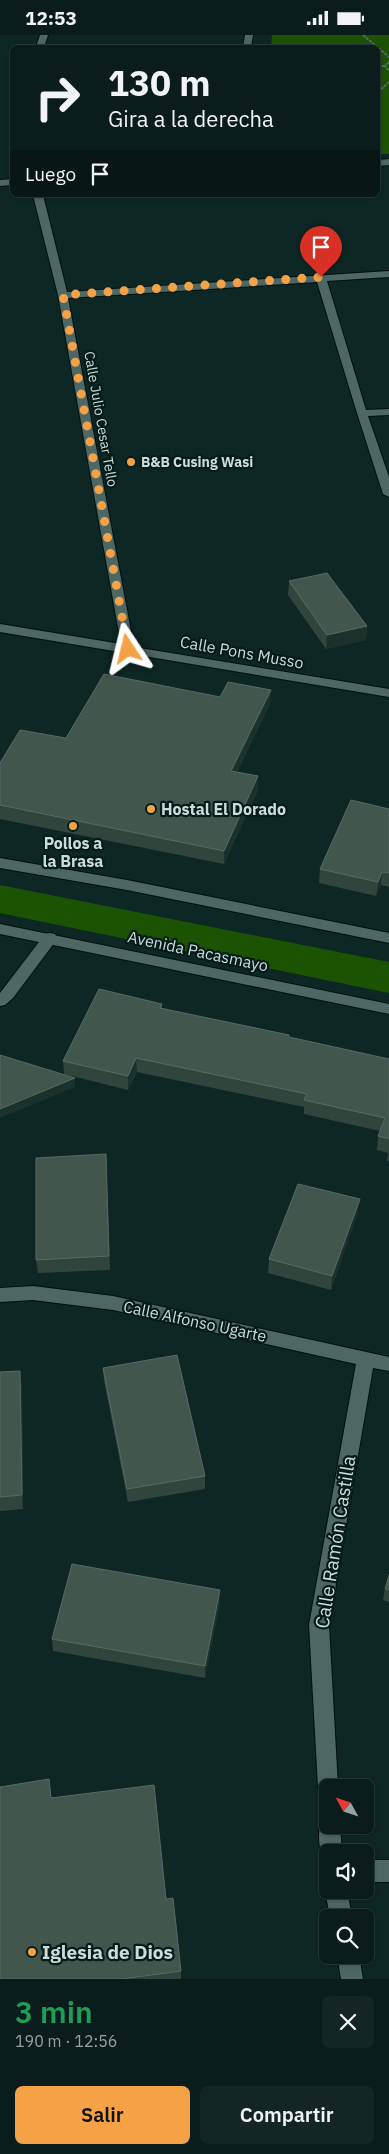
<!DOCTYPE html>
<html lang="es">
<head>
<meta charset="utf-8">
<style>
  body { margin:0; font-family:"IBM Plex Sans",sans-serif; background:#132625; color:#f1f3f6; height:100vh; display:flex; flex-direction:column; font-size:19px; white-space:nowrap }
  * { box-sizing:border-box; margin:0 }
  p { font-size:16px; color:#99a2a3 }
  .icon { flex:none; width:28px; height:28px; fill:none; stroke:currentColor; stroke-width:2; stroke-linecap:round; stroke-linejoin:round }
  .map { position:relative; height:1944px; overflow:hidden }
  .drawer { display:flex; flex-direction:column; background:#0a1d1c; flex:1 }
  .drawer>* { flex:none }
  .guide { position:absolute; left:10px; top:10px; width:370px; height:152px; border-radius:8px; box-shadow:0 1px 4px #0004,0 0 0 1px #2a3b3b; background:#0a1d1c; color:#f1f3f6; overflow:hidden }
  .needle { width:32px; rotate:310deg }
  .fabs { position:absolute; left:319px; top:1744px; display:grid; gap:10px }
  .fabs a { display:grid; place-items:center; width:55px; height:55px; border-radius:8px; background:#0a1d1c; box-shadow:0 1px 4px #0004,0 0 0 1px #2a3b3b; font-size:25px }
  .pin { position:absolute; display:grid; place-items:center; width:42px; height:42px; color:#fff; margin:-51px -21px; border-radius:50% 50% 50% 0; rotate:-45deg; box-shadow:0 0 5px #0007 }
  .pin .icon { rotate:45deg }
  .me { position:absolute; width:55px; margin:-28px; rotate:350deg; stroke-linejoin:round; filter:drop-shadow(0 0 4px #0008) }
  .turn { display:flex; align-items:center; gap:18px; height:105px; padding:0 15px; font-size:22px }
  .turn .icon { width:65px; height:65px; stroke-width:2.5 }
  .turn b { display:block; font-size:35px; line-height:42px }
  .then { display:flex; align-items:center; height:48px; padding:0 15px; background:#0003; gap:10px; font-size:19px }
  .round { display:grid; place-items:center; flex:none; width:52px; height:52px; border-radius:8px; background:#132625 }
  .head { display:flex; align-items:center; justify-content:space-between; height:85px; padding:0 15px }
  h1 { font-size:30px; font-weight:600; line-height:38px; color:#1e9e55 }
  .button { display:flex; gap:10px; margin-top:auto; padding:10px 15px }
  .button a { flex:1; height:58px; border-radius:8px; background:#f5a246; color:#111; font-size:20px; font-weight:600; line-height:58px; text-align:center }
  .button a+a { background:#132625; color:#f1f3f6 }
  .status { display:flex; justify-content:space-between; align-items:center; height:35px; padding:0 25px; background:#0a1d1c; direction:ltr }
  .status svg { height:14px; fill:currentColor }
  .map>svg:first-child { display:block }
</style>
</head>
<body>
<div class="status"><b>12:53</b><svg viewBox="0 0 49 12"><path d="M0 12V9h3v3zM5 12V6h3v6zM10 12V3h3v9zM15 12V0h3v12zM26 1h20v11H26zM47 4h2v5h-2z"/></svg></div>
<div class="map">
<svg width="389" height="1944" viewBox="0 0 389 1944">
  <rect width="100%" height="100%" fill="#0d2725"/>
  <path fill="#1b5302" d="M272 0H389V119H378V12H271Z
    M0 850 389 927V958L0 878Z"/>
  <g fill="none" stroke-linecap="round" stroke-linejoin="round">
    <g stroke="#000f0e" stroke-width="2">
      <path id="lane" d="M50 898 55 899 57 903 55 907 13 963 5 970 0 971V958L45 899Z"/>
    </g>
    <g stroke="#000f0e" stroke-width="2">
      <path id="street" d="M40 0H48L44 12H36Z
        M245 0H253L251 12H243Z
        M389 124V130L378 131V125Z
        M12 144V150L0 151V145Z
        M33 160H43L67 257 389 236V242L327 246 366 375 389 374V380L368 381 389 442V462L383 459 357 378 317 247 68 263 134 612 389 654V662L0 597V589L121 609 58 260Z
        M33 1251 113 1261 389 1322V1336L373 1333 329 1590 338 1752H328V1762L321 1759 318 1752 309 1590 356 1329 113 1275 33 1265 0 1267V1253Z
        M328 1781V1790H340L342 1818H328V1827L324 1825C318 1813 317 1795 323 1783Z
        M365 1825H389V1847H365Z
        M328 1850V1855H347L352 1882H330L325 1855Z
        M337 1920H359L363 1944H341Z"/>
    </g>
    <g stroke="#000f0e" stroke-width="2">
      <path id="secondary" d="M0 823 127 845 389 898V908L127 855 0 833Z
        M0 889 389 969V979L0 899Z"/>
    </g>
    <path stroke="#566b69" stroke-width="2" stroke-dasharray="3 1" stroke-linecap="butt" d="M363 0 389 22
      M389 27 385 31 389 36
      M378 31H385
      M378 57 389 47"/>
    <use href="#lane" fill="#4c6764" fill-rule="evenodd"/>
    <use href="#street" fill="#4c6764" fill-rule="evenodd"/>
    <use href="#secondary" fill="#4c6764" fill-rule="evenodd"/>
  </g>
  <path fill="#31453c" d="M289 546 367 591 366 605 326 614 288 560Z
    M271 655 270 669 237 737 258 741V755L224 829 0 784V728L66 703 220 662Z
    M389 774V852L381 850 376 861 319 848 320 834Z
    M162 969V974L289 1000V1002L389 1024V1126H387L388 1118 377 1115 378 1101 380 1096 304 1079V1072L137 1037 128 1055 64 1039 63 1026Z
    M106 1119 110 1235 38 1238 36 1225Z
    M358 1177 331 1255 268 1238 269 1224Z
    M103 1333 205 1441V1454L128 1467 104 1346Z
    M0 1337 22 1350 23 1474 0 1476Z
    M389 1540V1567L383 1565 385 1554Z
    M220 1567 205 1643 53 1616 52 1604Z
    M166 1864 181 1936V1944H0Z"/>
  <path fill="#1b322c" d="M367 591 366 605 326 614 327 600Z
    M271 655 270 669 231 749V736Z
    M258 741V755L224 829V816Z
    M382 837 381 850 376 861 378 847Z
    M136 1023 137 1037 128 1055V1041Z
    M75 1043V1052L0 1083V1074Z
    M360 1164 358 1177 331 1255 332 1241Z
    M20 1336 22 1350 23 1474 22 1460Z
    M220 1555V1567L205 1643V1631Z"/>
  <path fill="#42564d" stroke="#576b63" d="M327 538 367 591 327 600 289 546Z
    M104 639 220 662 228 647 271 655 231 736 258 741 224 816 0 770V728L20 695 66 703Z
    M351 765 389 774V838L382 837 378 847 320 834Z
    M99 954 162 969 160 973 289 1000V1002L389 1024V1104L378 1101 385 1083 304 1065 307 1059 136 1023 128 1041 63 1026Z
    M0 1020 75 1043 0 1074Z
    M106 1119 109 1221 36 1225V1123Z
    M298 1149 360 1164 332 1241 269 1224Z
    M177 1320 205 1441 127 1454 103 1333Z
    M20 1336 22 1460 0 1462V1337Z
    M72 1529 220 1555 205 1631 52 1604Z
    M389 1540V1555L385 1554Z
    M49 1744 51 1763 154 1750 166 1864 173 1863 181 1936 122 1944H0V1752Z"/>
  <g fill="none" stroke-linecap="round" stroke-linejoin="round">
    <path stroke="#f5a246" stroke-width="9" stroke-dasharray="0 16.2" d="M128 614 63 260 321 242"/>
  </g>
  <g fill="#f5a246" stroke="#041d1b" stroke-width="2">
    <circle cx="131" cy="427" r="5"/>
    <circle cx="151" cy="774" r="5"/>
    <circle cx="73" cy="791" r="5"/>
    <circle cx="32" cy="1917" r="5"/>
  </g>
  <g text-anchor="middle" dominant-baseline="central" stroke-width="4.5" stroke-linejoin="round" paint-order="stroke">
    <g font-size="14" fill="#cddcda" stroke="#041d1b">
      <text transform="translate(101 384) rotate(80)">Calle Julio Cesar Tello</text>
    </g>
    <g font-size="14" font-weight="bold" fill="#cddcda" stroke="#041d1b" text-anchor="start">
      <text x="141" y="427">B&amp;B Cusing Wasi</text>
    </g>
    <g font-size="16" fill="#cddcda" stroke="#041d1b">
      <text transform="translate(242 617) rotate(10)">Calle Pons Musso</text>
      <text transform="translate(198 916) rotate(12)">Avenida Pacasmayo</text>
      <text transform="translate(195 1286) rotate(12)">Calle Alfonso Ugarte</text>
    </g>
    <g font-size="16" font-weight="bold" fill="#cddcda" stroke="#041d1b" text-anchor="start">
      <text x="161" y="774">Hostal El Dorado</text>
      <text x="73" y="808" text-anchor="middle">Pollos a<tspan x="73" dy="18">la Brasa</tspan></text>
    </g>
    <g font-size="19" fill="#cddcda" stroke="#041d1b">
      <text transform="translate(335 1507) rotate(-81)">Calle Ramón Castilla</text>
    </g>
    <g font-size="19" font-weight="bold" fill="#cddcda" stroke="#041d1b" text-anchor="start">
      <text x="42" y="1917">Iglesia de Dios</text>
    </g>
  </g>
</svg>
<div class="fabs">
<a><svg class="needle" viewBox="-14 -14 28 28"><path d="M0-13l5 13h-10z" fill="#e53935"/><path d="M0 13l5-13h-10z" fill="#99a2a3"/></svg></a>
<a><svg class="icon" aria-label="sound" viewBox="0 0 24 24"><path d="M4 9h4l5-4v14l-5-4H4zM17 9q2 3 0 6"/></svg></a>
<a><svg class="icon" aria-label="search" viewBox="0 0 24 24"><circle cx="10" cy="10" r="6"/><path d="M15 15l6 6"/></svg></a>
</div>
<div class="pin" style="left:321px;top:242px;background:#d93025"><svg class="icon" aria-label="arrive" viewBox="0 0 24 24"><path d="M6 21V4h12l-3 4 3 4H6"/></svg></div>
<svg class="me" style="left:128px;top:614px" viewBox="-20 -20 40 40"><path d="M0-17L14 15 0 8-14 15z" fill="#f5a246" stroke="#fff" stroke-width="4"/></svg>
<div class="guide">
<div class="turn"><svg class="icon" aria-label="right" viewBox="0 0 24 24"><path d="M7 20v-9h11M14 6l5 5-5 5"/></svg><div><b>130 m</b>Gira a la derecha</div></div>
<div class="then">Luego<svg class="icon" aria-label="arrive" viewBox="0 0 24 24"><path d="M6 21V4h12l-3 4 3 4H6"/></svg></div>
</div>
</div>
<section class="drawer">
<div class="head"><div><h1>3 min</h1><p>190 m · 12:56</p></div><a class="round"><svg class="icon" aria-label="close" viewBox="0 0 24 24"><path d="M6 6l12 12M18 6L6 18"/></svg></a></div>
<div class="button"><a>Salir</a><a>Compartir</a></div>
</section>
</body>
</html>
